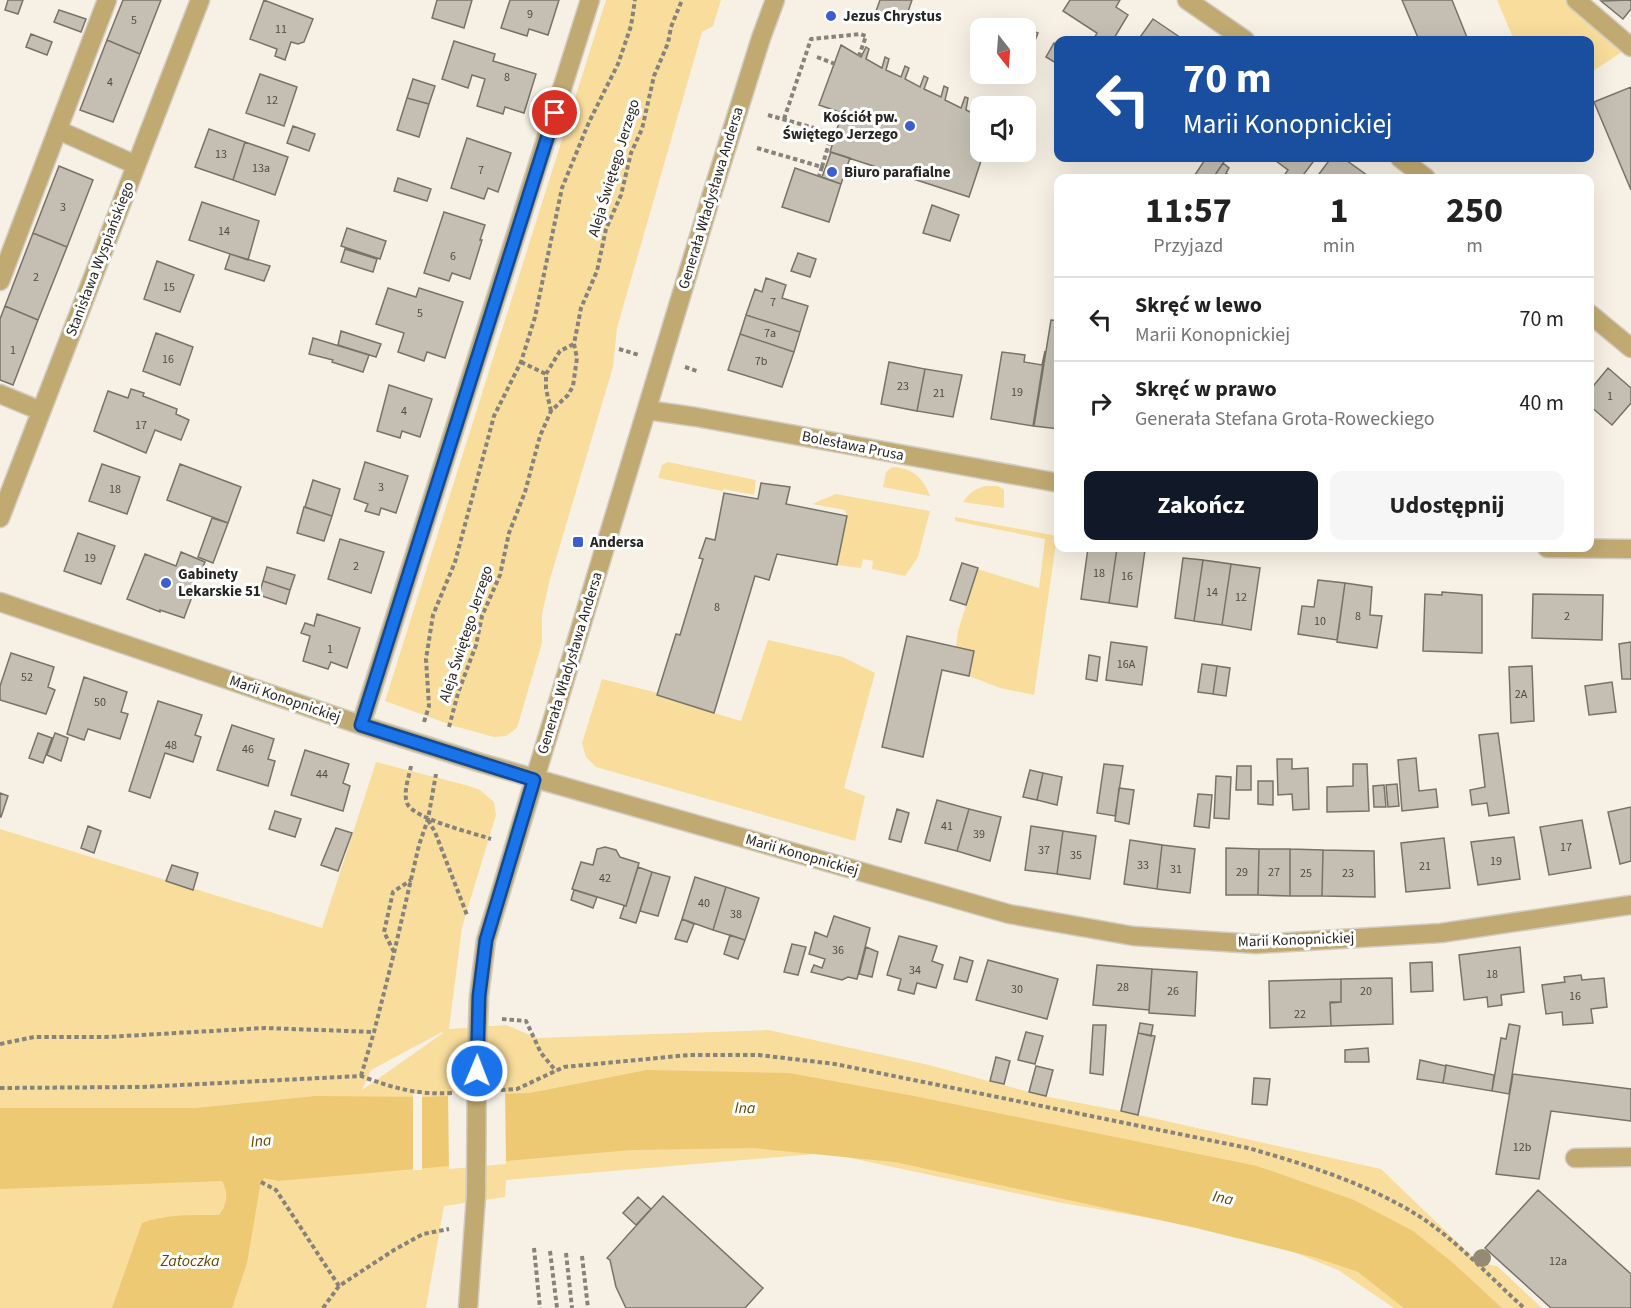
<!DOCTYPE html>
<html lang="pl">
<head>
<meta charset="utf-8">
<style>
  body { margin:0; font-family:"Source Sans 3",sans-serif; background:#f6f6f6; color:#222; height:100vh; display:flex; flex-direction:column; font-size:22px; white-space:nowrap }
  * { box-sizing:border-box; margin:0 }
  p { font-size:20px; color:#767676 }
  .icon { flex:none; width:33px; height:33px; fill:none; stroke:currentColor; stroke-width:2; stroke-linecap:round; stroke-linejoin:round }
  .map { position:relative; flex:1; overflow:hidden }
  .panel { position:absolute; left:1054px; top:174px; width:540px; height:378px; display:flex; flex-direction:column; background:#fff; border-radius:12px; box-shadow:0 6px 24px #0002 }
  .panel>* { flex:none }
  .banner { position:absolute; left:1054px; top:36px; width:540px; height:126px; border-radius:12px; box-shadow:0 6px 24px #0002; background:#1a4fa0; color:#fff; overflow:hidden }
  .needle { width:39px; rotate:163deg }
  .controls { position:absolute; left:970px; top:18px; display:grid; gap:12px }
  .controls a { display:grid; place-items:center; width:66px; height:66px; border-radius:12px; background:#fff; box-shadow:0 6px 24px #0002; font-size:30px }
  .pin { position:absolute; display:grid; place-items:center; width:51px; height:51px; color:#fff; margin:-26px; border:3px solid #fff; border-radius:50%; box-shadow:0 2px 6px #0007 }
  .me { position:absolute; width:66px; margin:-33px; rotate:1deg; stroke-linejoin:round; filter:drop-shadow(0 0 4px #0008) }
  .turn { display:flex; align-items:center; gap:21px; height:126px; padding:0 30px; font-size:27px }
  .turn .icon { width:78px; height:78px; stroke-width:2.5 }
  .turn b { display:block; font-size:42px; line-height:51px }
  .eta { display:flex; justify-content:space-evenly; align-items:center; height:102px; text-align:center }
  .eta b { font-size:36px; font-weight:700; line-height:42px }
  .button { display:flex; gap:12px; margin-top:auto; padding:12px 30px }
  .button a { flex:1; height:69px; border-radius:12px; background:#111827; color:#fff; font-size:24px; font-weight:700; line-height:69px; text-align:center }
  .button a+a { background:#f6f6f6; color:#222 }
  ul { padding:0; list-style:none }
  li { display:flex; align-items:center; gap:18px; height:84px; padding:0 30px; border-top:2px solid #e0e0e0 }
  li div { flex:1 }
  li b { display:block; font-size:22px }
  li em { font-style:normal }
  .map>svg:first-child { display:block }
</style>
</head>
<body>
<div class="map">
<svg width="1631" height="1308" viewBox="0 0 1631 1308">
  <rect width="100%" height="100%" fill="#f7f1e5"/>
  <path fill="#f8dd9c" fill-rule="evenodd" d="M606 0H721L713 26 702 32 617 328 613 367 550 579 542 614V643L517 728 506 736 494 737 454 726 385 701Z
    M1497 0H1565L1622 52 1590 73V40H1514Z
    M668 462 756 480 754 495 724 489 722 491 658 478 662 465Z
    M892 467C912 468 923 477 930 496L883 487 886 472Z
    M985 486H998L1004 490V508L963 502C969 493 975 489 985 486Z
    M836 494 930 511 918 557 905 576 872 569 873 561 863 559 861 568 837 565 847 516 845 510 812 504Z
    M955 517 1057 536 1034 695 1000 688 969 676 974 651 956 647 958 631 977 569 1039 588 1045 539 955 521Z
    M768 640 843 657 875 673 844 788 865 796 855 841 596 767 586 757 582 743 602 679 658 693 657 696 741 721Z
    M376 762 469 786 480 790 494 802 496 815 462 927 449 1029 506 1025 537 1038 768 1030 929 1065 1044 1096 1121 1111 1381 1169 1479 1263 1497 1266 1542 1308H1394L1338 1270 1254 1236 1062 1203 827 1153 506 1180 505 1197 444 1206 426 1308H0V829L322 928ZM442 1032 443 1033 362 1090 371 1070Z"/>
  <path fill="#ecc972" d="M647 1070 789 1073 914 1096 1257 1166 1354 1200 1413 1231 1452 1262 1502 1308H1404L1358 1272 1317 1258 1196 1228 895 1162 753 1148 631 1150 278 1181 264 1178 260 1186 247 1263 232 1308H112L142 1223C166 1214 193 1215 219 1215 227 1205 229 1193 222 1181L0 1189V1108H196L315 1096 425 1097 530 1093Z"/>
  <path fill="#f7f1e5" d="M505 1091 506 1164 449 1169 448 1093Z
    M413 1094H422V1170H413Z"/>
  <path fill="#c4bfb2" stroke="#777368" stroke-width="1.5" d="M8 0H23L18 14 5 10Z
    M123 0H161L140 54 107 40Z
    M264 0 313 19 304 42 298 44 291 42 285 60 275 56 277 49 250 39Z
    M437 0H472L464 28 432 18Z
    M510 0H559L548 35 529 29 527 36 501 28Z
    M880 0H912L904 23 875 14Z
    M1070 0H1120L1116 7 1128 15 1113 40H1093L1097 33 1063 11Z
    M1402 0H1452L1468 40H1419Z
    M1631 0V9L1623 19 1601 1Z
    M59 10 86 19 81 32 54 22Z
    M1153 19 1184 40H1138Z
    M1011 23 1038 33 1029 56 1026 55V28H1009Z
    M31 34 52 42 47 55 26 47Z
    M107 40 140 54 113 122 80 110Z
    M454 41 495 54 493 61 536 74 524 113 505 107 503 114 477 106 485 79 472 75 468 88 442 79Z
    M1054 43 1059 46V65L1046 57Z
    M841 45 861 57 866 47 869 49 866 59 882 68 885 57 889 59 886 70 901 77 905 66 909 68 905 79 920 87 924 76 928 78 924 89 941 97 944 86 948 88 945 100 961 108 965 97 968 98 966 110 981 117V152H996L995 153 984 152 969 197 830 152 842 113 819 105Z
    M260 74 297 87 284 126 246 113Z
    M413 79 435 86 429 104 407 98Z
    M1631 87V190L1594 102Z
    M407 98 429 104 419 137 397 130Z
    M293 126 315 134 309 151 287 143Z
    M209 129 245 142 233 180 195 167Z
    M467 138 511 153 498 192 488 188 484 199 451 188Z
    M245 142 288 157 275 195 233 180Z
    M831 152 850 158 841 184 822 177Z
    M1206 158H1219L1224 162 1213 178H1193Z
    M1272 158H1316L1301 178 1283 177 1288 170Z
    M1331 158H1343L1371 178H1316Z
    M1223 163 1229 168 1226 173 1233 178H1213Z
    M59 166 93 180 67 247 33 233Z
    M795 168 841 184 829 222 782 207Z
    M398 178 431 189 427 201 394 191Z
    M202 202 259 221 248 260 189 240Z
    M932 205 959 215 950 241 923 233Z
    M444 212 485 225 480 240H482L470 279 452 273 449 281 424 273Z
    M347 228 386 241 380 259 341 246Z
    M33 233 67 247 38 320 5 306Z
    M345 249 377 259 373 272 341 262Z
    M798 253 816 259 810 277 791 271Z
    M230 254 270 266 264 281 225 269Z
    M157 261 194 275 180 312 144 299Z
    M766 278 786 285 782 298 808 306 800 332 746 315 755 289 762 292Z
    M388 288 416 297 419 288 463 302 445 358 427 352 424 361 398 352 404 333 376 324Z
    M5 306 38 320 13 385 0 380V319Z
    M746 315 800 332 794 352 740 334Z
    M1051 320 1059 321V429L1034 426Z
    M341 331 381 344 376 357 338 345Z
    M156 333 193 347 180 385 143 371Z
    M740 334 794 352 782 387 728 370Z
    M313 338 369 355 363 372 332 362 333 360 309 354Z
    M1045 351 1033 426 991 419 1002 352 1025 355 1024 362 1042 365Z
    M889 362 925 369 917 411 881 404Z
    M1608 368 1631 388V403L1612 425 1590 406V390Z
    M925 369 962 375 953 417 917 411Z
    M389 385 432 399 420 437 402 431 400 438 377 431Z
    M131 389 144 393 143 396 177 409 176 414 189 420 181 440 155 430 146 453 94 431 108 391 128 398Z
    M365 462 408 476 396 513 381 508 379 515 365 511 368 504 354 499Z
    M102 464 140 477 127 514 89 501Z
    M180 464 241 487 228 523 167 500Z
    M313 480 340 489 332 516 305 507Z
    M761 483 790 487 786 504 847 516 837 565 777 554 769 580 755 576 714 713 657 695 676 634 680 635 703 559 699 558 706 538 715 540 724 493 758 499Z
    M304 507 332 516 324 541 297 533Z
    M212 518 228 523 213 563 198 557Z
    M78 533 115 546 101 584 64 571Z
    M340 539 384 552 371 593 328 579Z
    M1088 548H1117L1109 603 1081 599Z
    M1117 548 1145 550 1137 607 1109 603Z
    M181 552 205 562 184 618 160 610V612L127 599 145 554 176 566Z
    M1183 558 1203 560 1194 621 1175 618Z
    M1203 560 1231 564 1222 625 1194 621Z
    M962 563 978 568 966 605 950 600Z
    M1231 564 1260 568 1251 630 1222 625Z
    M267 567 295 575 290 590 263 581Z
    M1318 580 1345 583 1337 640 1298 634 1302 606 1314 607Z
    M263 581 290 590 286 604 259 595Z
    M1345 583 1372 587 1370 615 1382 616 1377 648 1337 642Z
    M1442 592 1482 595V653L1423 651 1425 594 1442 595Z
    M1533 594 1603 595 1602 640 1532 638Z
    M317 614 360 628 347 668 331 662 328 669 303 661 310 636 301 633 305 623 314 626Z
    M907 636 974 651 969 676 942 670 923 757 882 747Z
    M1111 642 1147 647 1142 685 1106 680Z
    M1631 642V679H1622L1619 644Z
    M11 653 54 667 48 687 55 690 46 714 0 700V686Z
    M1089 655 1100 657 1097 681 1086 679Z
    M1202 664 1217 666 1213 694 1198 692Z
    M1217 666 1230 668 1226 696 1213 694Z
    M1532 666 1534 721 1511 723 1509 667Z
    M84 677 127 692 121 712 128 714 120 739 88 729 84 740 67 734Z
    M1612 682 1616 712 1589 715 1585 686Z
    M158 701 202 715 195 735 201 737 193 762 165 753 150 798 129 791Z
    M232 725 274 739 268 759 275 761 268 786 217 770Z
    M38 733 52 738 43 763 29 758Z
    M55 733 68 738 61 761 47 755Z
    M1498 733 1509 813 1489 816 1487 803 1472 805 1470 790 1485 787 1479 735Z
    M305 750 349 764 343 783 350 786 343 811 291 795Z
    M1416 758 1419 791 1436 789 1438 807 1402 811 1398 760Z
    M1277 759H1292V769L1308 768 1309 809 1293 810 1292 794 1278 795Z
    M1104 764 1123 766 1115 816 1097 813Z
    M1353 764H1367L1369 811 1327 812V787L1353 786Z
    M1237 766H1251V790H1236Z
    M1030 770 1043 773 1037 800 1023 797Z
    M1043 773 1062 777 1057 805 1037 800Z
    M1216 776 1231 777 1229 819 1214 818Z
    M1258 781H1273V805L1258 804Z
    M1397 784 1399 806 1388 807 1386 785Z
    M1384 785 1386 807H1374L1373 786Z
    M1119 788 1134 790 1129 824 1115 821Z
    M0 793 8 796 1 817H0Z
    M1198 794 1212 795 1209 828 1194 826Z
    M937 800 969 809 957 851 925 843Z
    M1631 807V861L1620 864 1608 812Z
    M897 809 909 813 901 842 889 839Z
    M969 809 1001 817 990 861 957 851Z
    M275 811 301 819 295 837 269 829Z
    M1582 820 1591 868 1549 875 1540 827Z
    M88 826 101 831 94 853 81 848Z
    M1031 826 1063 831 1057 874 1025 870Z
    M336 828 352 833 338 871 321 865Z
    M1063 831 1096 836 1090 879 1057 874Z
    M1514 837 1520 879 1478 885 1471 842Z
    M1444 838 1450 888 1406 892 1401 843Z
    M1130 840 1162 845 1157 889 1124 884Z
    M1162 845 1195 849 1190 893 1157 889Z
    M605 847 616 850 620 857 639 863 626 906 572 889 581 862 593 865 597 849Z
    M1226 848 1259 849 1258 895H1226Z
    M1259 849H1290V896L1258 895Z
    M1290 849 1323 850 1322 896H1290Z
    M1323 850 1374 851 1375 897 1322 896Z
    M172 865 198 873 193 890 166 881Z
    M638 867 652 872 636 923 620 918 624 906H626Z
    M652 872 670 877 658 916 640 911Z
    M695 877 726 887 713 930 682 919Z
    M726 887 759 898 745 940 713 930Z
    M574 890 597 897 593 908 571 900Z
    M834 916 870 928 857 979 848 977 842 980 811 972 814 965 822 968 825 959 809 954 815 932 827 937Z
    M682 919 694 924 687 942 675 939Z
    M730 935 745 940 738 959 724 954Z
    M899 936 937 946 932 961 943 965 936 988 917 983 914 994 898 990 901 979 887 975Z
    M792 944 806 947 798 975 784 972Z
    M866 947 878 952 872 977 859 974Z
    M1520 947 1524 992 1501 995 1502 1005 1488 1007 1487 997 1464 1000 1459 955Z
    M960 957 973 961 967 982 954 979Z
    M988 960 1058 979 1047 1019 976 1000Z
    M1432 962 1433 991 1411 992 1410 963Z
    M1097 965 1152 969 1149 1010 1093 1005Z
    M1152 969 1197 972 1195 1016 1149 1013Z
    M1581 975 1582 980 1604 978 1607 1007 1591 1009 1593 1023 1563 1025 1562 1012 1546 1014 1542 985 1565 982 1564 977Z
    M1392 978 1393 1024 1331 1026 1330 1003 1341 1002V979Z
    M1341 979V1002H1330L1331 1026 1270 1028 1269 981Z
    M1140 1023 1153 1025 1151 1036 1138 1033Z
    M1509 1024 1520 1026 1509 1094 1492 1091 1501 1038 1506 1039Z
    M1093 1025H1106L1103 1075 1090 1073Z
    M1026 1032 1043 1036 1035 1064 1018 1060Z
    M1138 1033 1155 1036 1138 1115 1121 1111Z
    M1368 1048 1369 1062H1345V1050Z
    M996 1057 1010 1061 1004 1084 990 1081Z
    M1420 1060 1446 1066 1443 1083 1417 1079Z
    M1446 1065 1494 1075 1492 1091 1443 1083Z
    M1036 1066 1053 1070 1046 1096 1029 1092Z
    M1513 1074 1631 1089V1121L1551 1111 1539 1179 1496 1174Z
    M1254 1078 1270 1079 1267 1105 1252 1104Z
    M1538 1190 1631 1274V1308H1551L1485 1248Z
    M663 1196 763 1288 745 1308H626L616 1287 610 1260 607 1258Z
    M638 1197 651 1209 636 1225 623 1213Z"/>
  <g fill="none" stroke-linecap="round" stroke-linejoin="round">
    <g stroke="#d2ccc2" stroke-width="21">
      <path id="minor" d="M1187 0 1245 40
        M1576 0 1631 47
        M58 130 136 165
        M1400 158 1426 178
        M0 281 107 0
        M1590 314 1631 348
        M0 394 41 411
        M647 410 696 417 1059 483
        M0 518 200 0
        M1547 548 1631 549
        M0 602 361 725 481 763 1009 914 1133 936 1256 944 1441 933 1631 905
        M361 725 590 0
        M477 1051 479 996 486 940 711 197 761 38 775 0
        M1575 1158 1631 1157
        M468 1308 476 1196"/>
    </g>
    <path stroke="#87837c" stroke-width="4" stroke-dasharray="4.5 3" stroke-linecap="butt" d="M817 57 835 64
      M768 115 836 134
      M784 119 811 39 860 34 866 36 859 56
      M757 148 822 167 819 176
      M822 167 832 133
      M619 349 639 355
      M521 362 546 374
      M685 367 697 371
      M551 411 546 389V374L560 351 574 344
      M424 722 429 706 426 659 433 615 455 562 494 416 521 362 535 317 562 188 589 122 618 64 631 26 635 0
      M449 727 458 693 476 645 482 616 500 575 509 533 525 492 540 436 551 411 568 395 573 386 577 358 574 344 581 308 597 271 606 229 621 195 631 153 642 129 654 76 668 43 671 27 682 0
      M411 766C409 777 403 792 407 803 413 819 474 833 491 839
      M428 820 435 832 467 915
      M394 952 384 932 393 892 411 880
      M502 1019 526 1021 541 1053 556 1071
      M0 1044 34 1037H106L265 1028 374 1032
      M361 1076 374 1032 394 953 419 845 428 819 436 774
      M0 1088 141 1087 361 1076C393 1088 417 1095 452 1093
      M501 1090 517 1089 564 1067 689 1055H759L835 1064 1248 1148C1308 1165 1372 1185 1425 1220 1461 1245 1492 1279 1524 1308
      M261 1182 276 1190 339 1286
      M534 1248 540 1308
      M550 1251 557 1308
      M566 1253 572 1308
      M582 1256 588 1308
      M323 1308 339 1286 394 1250 423 1234 449 1229"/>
    <use href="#minor" stroke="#c1aa72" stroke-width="18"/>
    <g stroke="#d2ccc2" stroke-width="21" stroke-linecap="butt">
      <path id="minor-bridge" d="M476 1196 477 1051"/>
    </g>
    <use href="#minor-bridge" stroke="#c1aa72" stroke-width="18"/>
  </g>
  <circle fill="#968b72" cx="1482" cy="1258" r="9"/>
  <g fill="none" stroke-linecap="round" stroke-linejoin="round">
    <g stroke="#114b97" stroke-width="15">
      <path id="route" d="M477 1071 479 996 486 940 534 780 361 725 555 113"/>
    </g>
    <use href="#route" stroke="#1a73e8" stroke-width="10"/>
  </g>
  <g fill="#3e5dcf" stroke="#fff" stroke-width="2">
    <circle cx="831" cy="16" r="6"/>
    <circle cx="910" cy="126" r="6"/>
    <circle cx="832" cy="172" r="6"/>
    <rect x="572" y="536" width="12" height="12" rx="3"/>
    <circle cx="166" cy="583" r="6"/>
  </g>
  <g text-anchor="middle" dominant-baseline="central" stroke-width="6" stroke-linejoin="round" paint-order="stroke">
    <g font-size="12" fill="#4f4c46">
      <text x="530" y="14">9</text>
      <text x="134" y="20">5</text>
      <text x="281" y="29">11</text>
      <text x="507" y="77">8</text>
      <text x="110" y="82">4</text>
      <text x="272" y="100">12</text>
      <text x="221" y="154">13</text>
      <text x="261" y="168">13a</text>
      <text x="481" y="170">7</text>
      <text x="63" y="207">3</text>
      <text x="224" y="231">14</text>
      <text x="453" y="256">6</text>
      <text x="36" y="277">2</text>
      <text x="169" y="287">15</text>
      <text x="773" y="302">7</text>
      <text x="420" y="313">5</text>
      <text x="770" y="333">7a</text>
      <text x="13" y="350">1</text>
      <text x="168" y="359">16</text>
      <text x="761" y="361">7b</text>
      <text x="903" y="386">23</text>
      <text x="1017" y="392">19</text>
      <text x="939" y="393">21</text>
      <text x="1610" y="396">1</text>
      <text x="404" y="411">4</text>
      <text x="141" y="425">17</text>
      <text x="381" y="487">3</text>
      <text x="115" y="489">18</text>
      <text x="90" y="558">19</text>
      <text x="356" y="566">2</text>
      <text x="1099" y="573">18</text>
      <text x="1127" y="576">16</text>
      <text x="1212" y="592">14</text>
      <text x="1241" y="597">12</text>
      <text x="717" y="607">8</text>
      <text x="1358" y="616">8</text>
      <text x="1567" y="616">2</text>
      <text x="1320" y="621">10</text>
      <text x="330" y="649">1</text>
      <text x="1126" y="664">16A</text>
      <text x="27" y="677">52</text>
      <text x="1521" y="694">2A</text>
      <text x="100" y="702">50</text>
      <text x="171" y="745">48</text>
      <text x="248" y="749">46</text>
      <text x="322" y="774">44</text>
      <text x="947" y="826">41</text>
      <text x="979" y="834">39</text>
      <text x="1566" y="847">17</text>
      <text x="1044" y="850">37</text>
      <text x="1076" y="855">35</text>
      <text x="1496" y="861">19</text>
      <text x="1143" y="865">33</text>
      <text x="1425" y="866">21</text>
      <text x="1176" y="869">31</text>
      <text x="1242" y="872">29</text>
      <text x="1274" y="872">27</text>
      <text x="1306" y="873">25</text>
      <text x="1348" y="873">23</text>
      <text x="605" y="878">42</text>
      <text x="704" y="903">40</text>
      <text x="736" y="914">38</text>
      <text x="838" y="950">36</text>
      <text x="915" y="970">34</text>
      <text x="1492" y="974">18</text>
      <text x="1123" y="987">28</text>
      <text x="1017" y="989">30</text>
      <text x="1173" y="991">26</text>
      <text x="1366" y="991">20</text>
      <text x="1575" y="996">16</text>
      <text x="1300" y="1014">22</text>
      <text x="1522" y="1147">12b</text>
      <text x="1558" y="1261">12a</text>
    </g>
    <g font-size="15" font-weight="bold" fill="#282622" stroke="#fff" text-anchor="start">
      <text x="843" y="16">Jezus Chrystus</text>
      <text x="898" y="117" text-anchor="end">Kościół pw.<tspan x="898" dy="17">Świętego Jerzego</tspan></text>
      <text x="844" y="172">Biuro parafialne</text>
      <text x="590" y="542">Andersa</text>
      <text x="178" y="574">Gabinety<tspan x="178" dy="17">Lekarskie 51</tspan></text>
    </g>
    <g font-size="15" fill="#282622" stroke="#fff">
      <text transform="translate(614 168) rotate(-73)">Aleja Świętego Jerzego</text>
      <text transform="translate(711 198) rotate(-73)">Generała Władysława Andersa</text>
      <text transform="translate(100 259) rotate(-69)">Stanisława Wyspiańskiego</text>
      <text transform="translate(853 446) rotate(11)">Bolesława Prusa</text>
      <text transform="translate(466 634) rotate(-72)">Aleja Świętego Jerzego</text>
      <text transform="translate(570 663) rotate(-73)">Generała Władysława Andersa</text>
      <text transform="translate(285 699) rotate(19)">Marii Konopnickiej</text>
      <text transform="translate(802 855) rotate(16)">Marii Konopnickiej</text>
      <text transform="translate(1296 940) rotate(-2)">Marii Konopnickiej</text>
    </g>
    <g font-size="16" font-style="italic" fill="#614900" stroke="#fff">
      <text transform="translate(745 1108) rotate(1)">Ina</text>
      <text transform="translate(261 1141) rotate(-5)">Ina</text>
      <text transform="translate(1223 1198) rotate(12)">Ina</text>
      <text x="190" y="1261">Zatoczka</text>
    </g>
  </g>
</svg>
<div class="controls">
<a><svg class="needle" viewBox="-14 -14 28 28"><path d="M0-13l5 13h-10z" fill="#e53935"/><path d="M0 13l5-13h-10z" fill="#767676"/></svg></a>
<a><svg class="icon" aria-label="sound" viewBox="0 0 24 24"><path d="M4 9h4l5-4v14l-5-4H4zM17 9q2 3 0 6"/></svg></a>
</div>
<div class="pin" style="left:555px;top:113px;background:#d93025"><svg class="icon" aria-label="arrive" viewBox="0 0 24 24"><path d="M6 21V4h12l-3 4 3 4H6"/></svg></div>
<svg class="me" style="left:477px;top:1071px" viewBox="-20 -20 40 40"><circle r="17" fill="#1a73e8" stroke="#fff" stroke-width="3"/><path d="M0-11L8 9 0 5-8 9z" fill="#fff"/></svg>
<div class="banner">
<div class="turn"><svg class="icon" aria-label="left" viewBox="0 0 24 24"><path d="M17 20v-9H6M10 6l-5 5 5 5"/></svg><div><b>70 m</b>Marii Konopnickiej</div></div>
</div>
<section class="panel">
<div class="eta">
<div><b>11:57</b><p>Przyjazd</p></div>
<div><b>1</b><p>min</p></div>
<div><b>250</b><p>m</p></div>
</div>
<ul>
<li><svg class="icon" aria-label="left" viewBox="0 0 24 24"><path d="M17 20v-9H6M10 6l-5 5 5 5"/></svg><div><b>Skręć w lewo</b><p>Marii Konopnickiej</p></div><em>70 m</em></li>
<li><svg class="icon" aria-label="right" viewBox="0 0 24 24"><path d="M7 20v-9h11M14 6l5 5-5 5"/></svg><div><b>Skręć w prawo</b><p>Generała Stefana Grota-Roweckiego</p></div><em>40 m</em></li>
</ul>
<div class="button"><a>Zakończ</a><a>Udostępnij</a></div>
</section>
</div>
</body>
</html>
